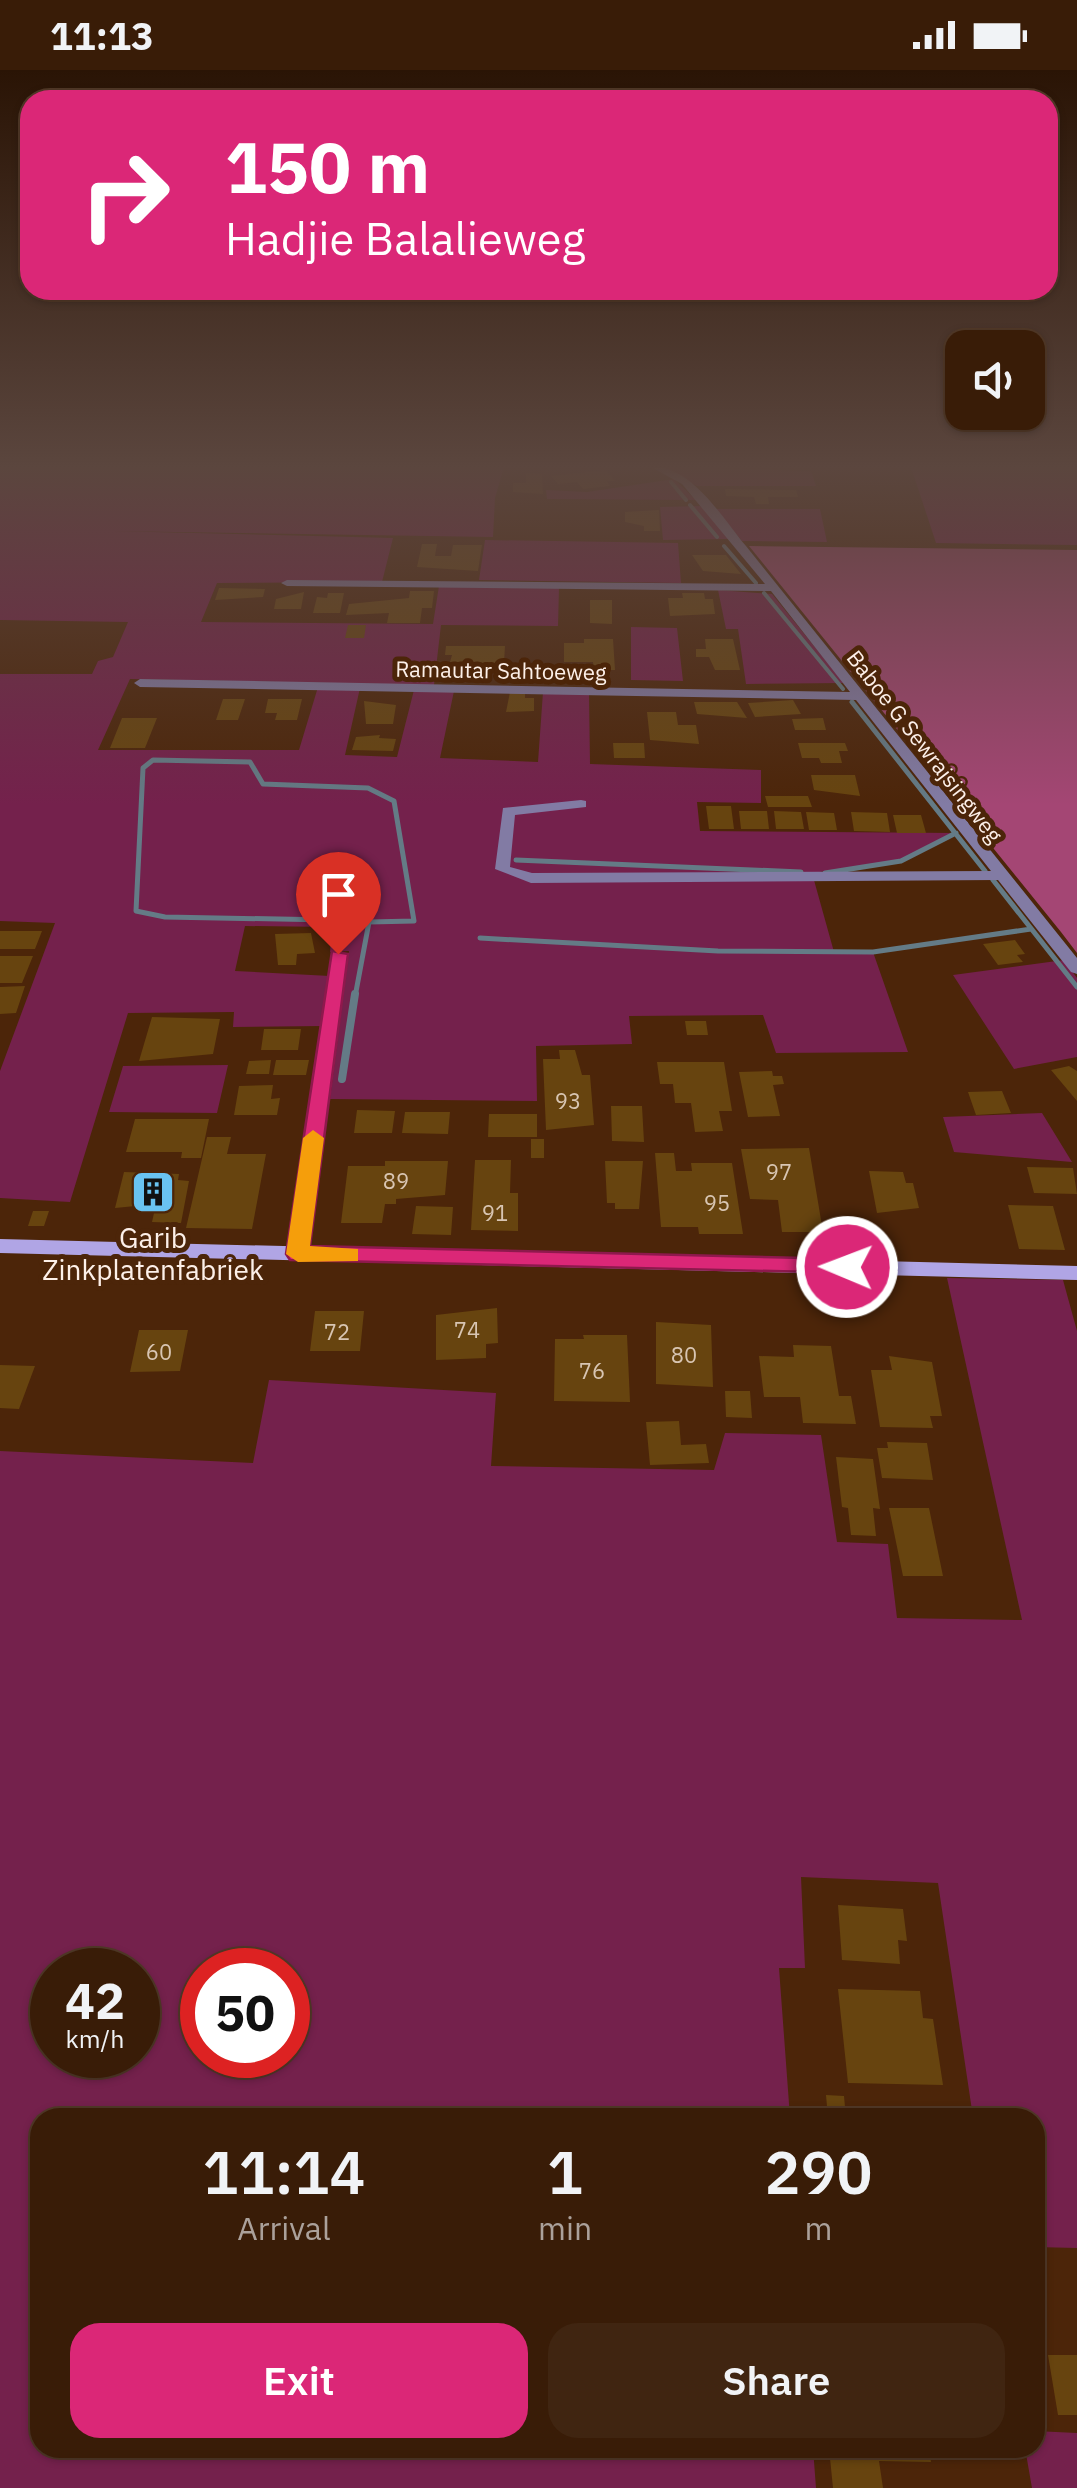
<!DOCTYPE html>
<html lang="en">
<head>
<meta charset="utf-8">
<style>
  body { margin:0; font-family:"IBM Plex Sans",sans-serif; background:#402511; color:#f1f3f6; height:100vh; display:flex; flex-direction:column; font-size:38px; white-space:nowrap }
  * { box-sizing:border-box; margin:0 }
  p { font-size:32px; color:#aba19b }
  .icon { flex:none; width:55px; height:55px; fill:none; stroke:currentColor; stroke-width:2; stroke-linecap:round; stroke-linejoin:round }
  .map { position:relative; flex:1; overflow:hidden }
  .details { position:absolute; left:30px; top:2038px; width:1015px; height:350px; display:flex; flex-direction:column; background:#391c07; border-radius:30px; box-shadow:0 2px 8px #0004,0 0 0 2px #533a28 }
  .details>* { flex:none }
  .top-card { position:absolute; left:20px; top:20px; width:1038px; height:210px; border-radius:30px; box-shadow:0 2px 8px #0004,0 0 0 2px #533a28; background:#db2777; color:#fff; overflow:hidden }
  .tools { position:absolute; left:945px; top:260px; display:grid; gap:20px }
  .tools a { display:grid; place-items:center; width:100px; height:100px; border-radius:20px; background:#391c07; box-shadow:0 2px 8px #0004,0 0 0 2px #533a28; font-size:50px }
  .speed { position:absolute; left:30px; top:1878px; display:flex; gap:20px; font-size:50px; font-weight:700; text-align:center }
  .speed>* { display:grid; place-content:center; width:130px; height:130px; border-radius:50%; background:#391c07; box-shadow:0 2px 8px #0004,0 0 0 2px #533a28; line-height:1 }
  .speed small { font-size:25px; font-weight:400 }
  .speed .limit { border:15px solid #d22; background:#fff; color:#111 }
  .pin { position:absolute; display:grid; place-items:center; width:85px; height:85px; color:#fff; margin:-102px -42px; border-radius:50% 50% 50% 0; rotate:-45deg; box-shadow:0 0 10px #0007 }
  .pin .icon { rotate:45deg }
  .me { position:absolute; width:110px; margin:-55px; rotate:271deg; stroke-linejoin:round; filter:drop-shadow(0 0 8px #0008) }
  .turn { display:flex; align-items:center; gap:35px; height:210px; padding:0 40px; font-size:45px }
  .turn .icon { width:130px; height:130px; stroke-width:2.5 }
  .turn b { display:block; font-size:70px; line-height:85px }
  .eta { display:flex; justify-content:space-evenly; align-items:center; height:170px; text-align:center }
  .eta b { font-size:60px; font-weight:600; line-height:70px }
  .button { display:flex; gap:20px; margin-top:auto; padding:20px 40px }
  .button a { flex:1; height:115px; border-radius:30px; background:#db2777; color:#fff; font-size:40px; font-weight:600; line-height:115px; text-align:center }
  .button a+a { background:#402511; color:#f1f3f6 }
  .status { display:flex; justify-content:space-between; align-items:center; height:70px; padding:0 50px; background:#391c07; direction:ltr }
  .status svg { height:28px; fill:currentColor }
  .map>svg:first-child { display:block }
</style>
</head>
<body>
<div class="status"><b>11:13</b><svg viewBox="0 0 49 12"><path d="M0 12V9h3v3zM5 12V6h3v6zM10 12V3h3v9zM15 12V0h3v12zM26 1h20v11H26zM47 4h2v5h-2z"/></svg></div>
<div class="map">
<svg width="1077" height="2418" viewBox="0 0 1077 2418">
  <rect width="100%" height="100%" fill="#4c2509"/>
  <path fill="#74214c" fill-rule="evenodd" d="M0 397H504L495 428 493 467 111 461 393 468 382 512 217 513 201 552 433 554 439 516 559 518 558 556 441 555 434 615 130 609 98 680H299L318 617 360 618 345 685 397 687 414 620 454 621 440 688 538 692 543 622 589 623 590 694 761 700V733L697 732 700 761 956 763 901 791 812 803 834 882H873L908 982 776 983 763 945 629 946 632 974 536 976 537 1031 330 1029 349 881 330 882 332 857 245 856 235 901 330 906 323 956 233 957 234 942 128 943 70 1132 0 1128V1001L55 853 0 851V604H92L98 591 113 587 128 552 0 550Z
    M662 397 811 401 816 416H697Z
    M911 397H1077V475L936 473Z
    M674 409 696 430 547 429 546 420 587 422Z
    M702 436 729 469 663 470 660 437Z
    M716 439H820L827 472 742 471Z
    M485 470 678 473 681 513 479 510Z
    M718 520 772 524 844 613 746 614 738 559H726Z
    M631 557 677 558 683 611 631 610Z
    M1064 890 1077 908V987L1014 999 953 905Z
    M228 995 217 1043 109 1042 123 996Z
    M1042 1043 1072 1092 954 1082 943 1047Z
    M947 1208 1063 1210 1077 1261V2178L1035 2177V2048L973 2047 938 1813 801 1807 805 1898H779L790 2047 40 2048V2378H813L816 2418H0V1381L253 1393 269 1310 496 1323 491 1396 714 1400 725 1363 821 1365 837 1472 888 1474 897 1548 1022 1550ZM52 1900H138V1985H52ZM202 1900H288V1985H202Z
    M1035 2361 1077 2363V2418H1032L1025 2378H1035Z"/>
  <path fill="#a44674" d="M749 476 1077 480V883L1061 862Z"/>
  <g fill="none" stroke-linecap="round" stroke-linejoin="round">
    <path stroke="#647b86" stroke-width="4" d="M671 412 686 430
      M690 435 717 467
      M724 476 756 513
      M764 523 843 619"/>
    <path stroke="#647b86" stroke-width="5" d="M852 632 985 801
      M516 790 801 802
      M825 803 901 791 956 763
      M993 810 1077 917
      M330 850 165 847 136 841 143 698 153 690 250 692 263 714 368 718 394 731 414 851 369 852 355 927
      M480 868 718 881 873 882 1031 859"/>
    <path stroke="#647b86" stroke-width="8" d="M342 1009 355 924"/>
  </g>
  <path fill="#67440f" d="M606 400 615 411H607L610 416 583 419 577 412 558 414 551 406Z
    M526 403 542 404 543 424 513 422V413H526Z
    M725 419 796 420 798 427H768L769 434H756L754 427 726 426Z
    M659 440 660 461H644V456L625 452V442Z
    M422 474H437L435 486H451L453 475H482L478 501 417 497Z
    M692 485H726L741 504 703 501Z
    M219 518 265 519 263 527 215 530Z
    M410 521H434L432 538H422L420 553H387L389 543 346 545 349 534 409 528Z
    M304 522 301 539H274L276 529Z
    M328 523H344L340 543H313L317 527 327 528Z
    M682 523H704L705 529H713L715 544 670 546 668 528H683Z
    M590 530H612V554L590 553Z
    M348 555H366L364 568H345Z
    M584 569H613L615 600H594L593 592H564V573H584Z
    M705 569H733L740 600H715L709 587H696V579H706Z
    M446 576H505L504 592H499V600L464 601 465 592H450L452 585H445Z
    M525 621V628H534V641L506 642 510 622Z
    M223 629H245L238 650H216Z
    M268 629H302L297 650H275L277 643H265Z
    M793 630 801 644 755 647 748 633Z
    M364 631 396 635 393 654H366Z
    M694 632H737L747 648 697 644Z
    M647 642H676L678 655H696L699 674 650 670Z
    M122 648H157L145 678H110Z
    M823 648 826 660H795L792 649Z
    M380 665 379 668 396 669 393 681 352 680 356 667Z
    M613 673H644L645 688H614Z
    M798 673H845L848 681H839L842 693H821L819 688H802Z
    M811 705H855L860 726 814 720Z
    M765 726H808L812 737H768Z
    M706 736H731L734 759H709Z
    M739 741H767L769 759H741Z
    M774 741 801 742 804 759H776Z
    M806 742 834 743 837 760H809Z
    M851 742 887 743 890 762 854 761Z
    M893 745H921L926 763H897Z
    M0 861H42L35 879H0Z
    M311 863 315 883 297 884 296 895H278L275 864Z
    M1015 870 1025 884 1017 885 1023 892 998 895 983 874Z
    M0 886H33L22 913H0Z
    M25 916 16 943 0 944V917Z
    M152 947 220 949 213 984 139 991Z
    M685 951H706L708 965H687Z
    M264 959H301L298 980H261Z
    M559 980H575L582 1005H590L594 1055 546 1060 543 989H560Z
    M271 990 269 1004H246L249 991Z
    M276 990H309L306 1005H273Z
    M657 992H724L732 1041H719L723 1061 695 1062 691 1033H675L673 1014H660Z
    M1069 996 1077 1001V1031L1051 1000Z
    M772 1001 773 1006H782L784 1014 773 1015 780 1046 748 1047 739 1002Z
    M273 1015 271 1029 280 1028 277 1045H234L239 1016Z
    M1002 1021 1011 1043 976 1045 968 1022Z
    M611 1036H642L644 1072 612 1071Z
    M357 1040 395 1041 392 1063H354Z
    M405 1042H450L448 1064 402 1063Z
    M489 1044H537V1067H488Z
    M135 1049H209L201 1088H181L182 1082H126Z
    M207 1067H231L227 1084H266L252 1159 186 1158Z
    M531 1069H544V1088H531Z
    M809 1078 823 1162H782L778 1130 750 1129 741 1079Z
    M655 1083H674L676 1101H692L691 1093H732L743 1164H699L698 1157H661Z
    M475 1090H511L510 1123H518V1161L471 1160Z
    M385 1091H448L445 1125 396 1129V1134H385L382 1153H341L348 1096H385Z
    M605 1091H643L639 1139H615V1133H607Z
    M1027 1097 1073 1098 1077 1124 1034 1123Z
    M869 1101 903 1102 906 1113H913L919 1138 877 1143Z
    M124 1102 179 1104 178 1110 189 1111 181 1153 152 1152 156 1134 115 1138Z
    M1008 1135 1053 1136 1065 1180 1019 1179Z
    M416 1136 453 1137 451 1165 412 1164Z
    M33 1141H49L44 1156H28Z
    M497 1238 498 1273 486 1274V1288L436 1290V1245Z
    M315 1241H364L360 1281H310Z
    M656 1252 711 1255 713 1317 656 1314Z
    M139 1260H188L180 1301 130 1302Z
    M583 1265H627L630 1332 554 1331 555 1269H584Z
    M793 1275 831 1276 839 1326H851L856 1354 803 1353 800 1327H764L759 1286 794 1287Z
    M889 1286 932 1292 942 1346H930L933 1358 880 1357 871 1300H892Z
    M0 1295 35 1296 19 1339 0 1338Z
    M725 1321H750L752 1348 726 1347Z
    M679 1351 681 1375 706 1374 709 1393 650 1395 646 1352Z
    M887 1372 927 1373 933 1410 882 1408 877 1378H888Z
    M836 1387 873 1389 880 1439 873 1438 876 1466 851 1465 848 1438 842 1437Z
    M889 1438H929L943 1506H903Z
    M838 1835 903 1839 907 1871 898 1870 900 1894 842 1890Z
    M838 1919 920 1921 923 1948 933 1949 943 2015 848 2013Z
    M826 2025 844 2026 846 2048H828Z
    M1048 2285H1077V2345H1058Z
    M829 2378H929L931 2392 879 2391 883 2418H833Z"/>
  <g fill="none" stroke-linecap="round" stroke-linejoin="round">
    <path fill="#827ba4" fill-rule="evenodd" d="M651 397C692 395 722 448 746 476L1077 888V904L1071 902 998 810 531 813 495 799 503 738 581 730 586 731V737L515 745 510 797 532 803 991 801 856 630 140 617 134 613 140 609 850 622 771 521 287 516 281 513 287 510 765 514 682 414Z
      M339 880 347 885 307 1184 297 1191 287 1184 331 885Z"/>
    <path fill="#b0a5e5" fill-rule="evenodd" d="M0 1169 1077 1196V1210L0 1183Z"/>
  </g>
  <linearGradient id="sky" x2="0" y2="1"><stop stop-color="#2a1405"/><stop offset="0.54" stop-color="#5b463e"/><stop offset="1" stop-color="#5b463e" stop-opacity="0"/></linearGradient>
  <rect width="1077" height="735" fill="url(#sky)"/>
  <path fill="#db2777" stroke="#8e194d" stroke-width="2.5" d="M332 881 348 884 310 1176 847 1189 858 1197 855 1203 290 1190 286 1184Z"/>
  <path fill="#f59e0b" d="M313 1060 324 1068 310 1176 358 1179V1191L298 1192 286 1184 303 1068Z"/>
  <defs>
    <g id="building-square" transform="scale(2.25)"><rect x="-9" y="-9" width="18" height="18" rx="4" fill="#69c3f1" stroke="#4c2509"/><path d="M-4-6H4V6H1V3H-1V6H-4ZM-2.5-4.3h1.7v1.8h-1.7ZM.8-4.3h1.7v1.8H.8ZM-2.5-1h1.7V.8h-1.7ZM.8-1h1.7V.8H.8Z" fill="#111"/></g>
  </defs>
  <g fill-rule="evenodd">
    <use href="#building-square" x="153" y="1122"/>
  </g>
  <g text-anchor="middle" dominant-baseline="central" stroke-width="10" stroke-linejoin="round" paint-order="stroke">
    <g font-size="22" fill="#fdf0e9" stroke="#4c2509">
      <text transform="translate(501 600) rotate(1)">Ramautar Sahtoeweg</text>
      <text transform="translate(925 676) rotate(52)">Baboe G Sewrajsingweg</text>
    </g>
    <g font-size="22" fill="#d8c5b2">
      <text x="568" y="1030">93</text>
      <text x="779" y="1101">97</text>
      <text x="396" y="1110">89</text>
      <text x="717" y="1132">95</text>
      <text x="495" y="1142">91</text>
      <text x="467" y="1259">74</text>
      <text x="337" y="1261">72</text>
      <text x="159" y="1281">60</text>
      <text x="684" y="1284">80</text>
      <text x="592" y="1300">76</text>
    </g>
    <g font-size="28" fill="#fdf0e9" stroke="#4c2509">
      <text x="153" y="1167">Garib<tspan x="153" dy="32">Zinkplatenfabriek</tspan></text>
    </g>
  </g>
</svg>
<div class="tools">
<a><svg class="icon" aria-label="sound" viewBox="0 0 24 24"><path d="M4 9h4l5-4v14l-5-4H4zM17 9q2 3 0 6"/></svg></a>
</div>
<div class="speed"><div>42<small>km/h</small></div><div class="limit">50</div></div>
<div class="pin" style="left:338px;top:884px;background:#d93025"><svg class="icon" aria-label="arrive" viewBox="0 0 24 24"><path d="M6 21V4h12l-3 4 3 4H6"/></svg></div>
<svg class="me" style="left:847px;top:1197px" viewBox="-20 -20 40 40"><circle r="17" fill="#db2777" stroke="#fff" stroke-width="3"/><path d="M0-11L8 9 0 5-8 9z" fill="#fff"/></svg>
<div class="top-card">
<div class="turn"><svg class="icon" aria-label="right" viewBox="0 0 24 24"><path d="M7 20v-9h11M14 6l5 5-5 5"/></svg><div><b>150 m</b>Hadjie Balalieweg</div></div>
</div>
<section class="details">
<div class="eta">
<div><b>11:14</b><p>Arrival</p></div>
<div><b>1</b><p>min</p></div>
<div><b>290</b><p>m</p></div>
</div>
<div class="button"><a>Exit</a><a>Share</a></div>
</section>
</div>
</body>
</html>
